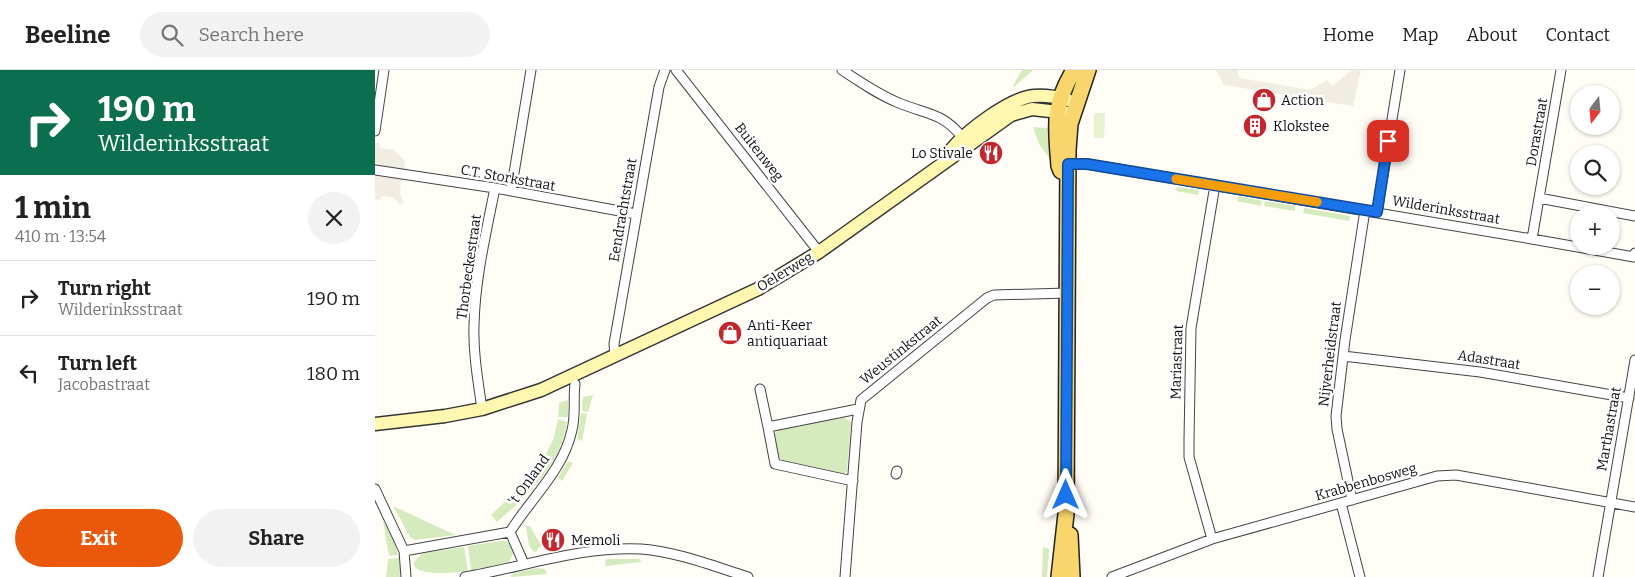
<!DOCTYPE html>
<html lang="en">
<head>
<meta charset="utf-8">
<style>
  body { margin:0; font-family:Bitter,serif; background:#f2f2f2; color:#222; height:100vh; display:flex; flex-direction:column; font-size:19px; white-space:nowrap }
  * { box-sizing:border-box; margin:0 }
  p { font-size:16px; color:#767676 }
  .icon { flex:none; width:28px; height:28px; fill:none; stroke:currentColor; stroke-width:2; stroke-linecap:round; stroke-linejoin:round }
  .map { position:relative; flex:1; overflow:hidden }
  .panel { display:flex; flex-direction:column; background:#fff; width:375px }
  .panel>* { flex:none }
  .guide { background:#0b6e4f; color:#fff; overflow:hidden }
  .needle { width:32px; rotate:196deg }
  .tools { position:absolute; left:1195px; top:15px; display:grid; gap:10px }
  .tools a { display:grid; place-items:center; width:50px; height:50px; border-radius:50%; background:#fff; box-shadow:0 1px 4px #0004; font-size:25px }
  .pin { position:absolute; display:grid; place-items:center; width:42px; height:42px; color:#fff; margin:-21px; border-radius:10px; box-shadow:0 2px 8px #0006 }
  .me { position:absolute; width:55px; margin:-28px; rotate:0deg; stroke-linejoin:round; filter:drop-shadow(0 0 4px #0008) }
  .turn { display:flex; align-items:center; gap:18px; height:105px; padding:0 15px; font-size:22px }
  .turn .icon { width:65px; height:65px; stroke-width:2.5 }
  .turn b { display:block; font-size:35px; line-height:42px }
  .round { display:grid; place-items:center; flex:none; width:52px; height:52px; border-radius:26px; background:#f2f2f2 }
  .headline { display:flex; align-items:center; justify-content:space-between; height:85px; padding:0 15px }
  h1 { font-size:30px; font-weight:700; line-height:38px }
  .action { display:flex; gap:10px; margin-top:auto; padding:10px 15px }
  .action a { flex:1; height:58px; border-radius:30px; background:#ea580c; color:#fff; font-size:20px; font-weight:700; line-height:58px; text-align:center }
  .action a+a { background:#f2f2f2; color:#222 }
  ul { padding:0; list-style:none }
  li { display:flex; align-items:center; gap:15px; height:75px; padding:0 15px; border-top:1px solid #e0e0e0 }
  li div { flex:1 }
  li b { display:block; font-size:19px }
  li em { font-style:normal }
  header { display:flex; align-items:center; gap:30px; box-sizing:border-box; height:70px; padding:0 25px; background:#fff; border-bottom:1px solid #e0e0e0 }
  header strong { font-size:24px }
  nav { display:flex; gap:28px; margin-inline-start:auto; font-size:18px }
  .search { width:350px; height:45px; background:#f2f2f2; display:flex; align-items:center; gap:12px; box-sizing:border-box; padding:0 18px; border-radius:28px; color:#767676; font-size:19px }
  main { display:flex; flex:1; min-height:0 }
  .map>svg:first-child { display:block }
</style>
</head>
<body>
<header>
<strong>Beeline</strong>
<div class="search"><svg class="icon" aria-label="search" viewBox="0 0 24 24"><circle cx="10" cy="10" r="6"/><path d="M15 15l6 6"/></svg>Search here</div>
<nav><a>Home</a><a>Map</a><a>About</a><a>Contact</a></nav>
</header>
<main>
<section class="panel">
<div class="guide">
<div class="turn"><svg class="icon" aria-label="right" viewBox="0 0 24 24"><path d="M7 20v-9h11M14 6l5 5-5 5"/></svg><div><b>190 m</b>Wilderinksstraat</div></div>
</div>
<div class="headline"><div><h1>1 min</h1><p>410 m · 13:54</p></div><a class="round"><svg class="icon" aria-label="close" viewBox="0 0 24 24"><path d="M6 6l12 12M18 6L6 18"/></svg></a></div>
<ul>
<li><svg class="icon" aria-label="right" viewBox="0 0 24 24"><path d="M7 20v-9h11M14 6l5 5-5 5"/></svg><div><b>Turn right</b><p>Wilderinksstraat</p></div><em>190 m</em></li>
<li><svg class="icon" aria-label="left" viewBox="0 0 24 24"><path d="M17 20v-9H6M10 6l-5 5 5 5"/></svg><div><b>Turn left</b><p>Jacobastraat</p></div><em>180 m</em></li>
</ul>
<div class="action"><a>Exit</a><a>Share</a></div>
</section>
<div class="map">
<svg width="1260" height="507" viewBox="0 0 1260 507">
  <rect width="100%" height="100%" fill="#fffdf5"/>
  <path fill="#d5ebbd" d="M647 0H658L639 17 638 16Z
    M658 57 673 58 677 92 664 74Z
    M802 117 824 120 823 125 801 121Z
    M863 126 887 131 886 136 862 131Z
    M890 131 920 136V141L889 136Z
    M929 138 975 146 974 151 928 143Z
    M218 325 213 342 207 341 208 327Z
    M193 330V347H183L184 333Z
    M206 343 212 344 207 371 202 369Z
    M469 347 476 352 472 401 469 404 411 393 402 386 398 366 403 360Z
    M183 349 192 352C187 383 171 405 150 427L142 420 154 413 172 382 178 370Z
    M193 391 198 393 187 411 183 408Z
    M140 422 147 430 122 452 116 445Z
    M18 436 74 462 81 465 40 470 35 467Z
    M8 451 20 471 23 485 15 486 13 481Z
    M151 456H155L166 475 160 483 154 476Z
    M125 471H131L136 476 138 484 133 493 96 500 93 476Z
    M89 477 93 501C79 503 36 507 39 492L47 483Z
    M668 477 674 479 672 507H667Z
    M24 488 26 507H11L13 489Z
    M231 489H265L266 492 230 496Z
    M161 498 170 499 172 504 136 507 137 504Z"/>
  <path fill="#e6f2cf" d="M719 43H730L729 68H719Z"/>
  <path fill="#f1ede2" d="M841 0H863L864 8 935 20 952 10 957 16 977 0H986L978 36 849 15Z
    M0 73H4L5 78 19 80 29 90 30 98 35 100 33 110 26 112 25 125 29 132 25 135 19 128 8 126 5 130 0 129Z"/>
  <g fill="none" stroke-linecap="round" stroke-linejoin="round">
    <g stroke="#444" stroke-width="11">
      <path id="street" d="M301 0 444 182
        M467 0C485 12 504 25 524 33 553 45 567 42 588 68
        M1186 0 1157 169 1259 187 1260 183
        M0 61 9 0
        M689 95 712 94 1157 169
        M0 100 120 118 261 144
        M136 121 156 0
        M1164 128 1260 146
        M1002 142 1025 0
        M968 286 1105 302 1254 328
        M240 287 239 274 284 17 290 0
        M385 319 393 357 483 339
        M107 339C103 311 98 283 99 255 100 209 111 163 120 118
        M393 357 400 394 478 411
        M521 404 522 401
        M0 419 29 481 31 507
        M977 430 962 359 961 346 970 270 990 140
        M966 433 985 507
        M135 462C156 428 188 401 197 360 201 344 198 330 200 314
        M135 462 149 494
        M837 469 814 387V370L816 258 840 115
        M29 481 135 462
        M90 507C149 497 206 476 266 479 303 482 338 496 373 507
        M470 507 482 352 486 330 612 228 619 225 692 223
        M737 507 837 469 1062 406 1081 405 1260 437
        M1223 507 1260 290"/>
    </g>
    <g stroke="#333" stroke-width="15">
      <path id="secondary" d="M573 84C587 64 634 28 659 26 670 25 682 27 693 30
        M0 354 70 346 107 339 166 320 383 219 444 182 636 45 657 39 693 43"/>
    </g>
    <g stroke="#222" stroke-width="18">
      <path id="primary" d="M686 101 684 96C681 56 677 36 699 0
        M695 465 697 507
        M684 507 691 444 693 80 695 54 713 0"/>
    </g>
    <use href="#street" stroke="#fff" stroke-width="9"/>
    <use href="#secondary" stroke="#fff6b0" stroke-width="12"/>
    <use href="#primary" stroke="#f9d66b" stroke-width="15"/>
  </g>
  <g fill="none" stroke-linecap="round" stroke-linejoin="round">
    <g stroke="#114b97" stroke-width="12">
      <path id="route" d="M691 425 693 94H712L1002 142 1013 71"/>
    </g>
    <use href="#route" stroke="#1a73e8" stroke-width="9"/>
    <path stroke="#f59e0b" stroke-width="9" d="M801 109 942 132"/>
  </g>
  <defs>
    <g id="shop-disc" transform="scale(1.25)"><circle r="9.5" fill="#c4262e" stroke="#fff"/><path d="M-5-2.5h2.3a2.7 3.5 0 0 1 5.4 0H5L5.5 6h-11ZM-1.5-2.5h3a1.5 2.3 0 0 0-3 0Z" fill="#fff"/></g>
    <g id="building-disc" transform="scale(1.25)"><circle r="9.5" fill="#c4262e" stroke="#fff"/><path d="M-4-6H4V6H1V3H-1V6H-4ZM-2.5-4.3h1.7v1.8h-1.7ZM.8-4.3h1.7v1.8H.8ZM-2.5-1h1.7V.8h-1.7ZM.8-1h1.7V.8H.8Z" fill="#fff"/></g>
    <g id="restaurant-disc" transform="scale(1.25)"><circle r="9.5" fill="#c4262e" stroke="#fff"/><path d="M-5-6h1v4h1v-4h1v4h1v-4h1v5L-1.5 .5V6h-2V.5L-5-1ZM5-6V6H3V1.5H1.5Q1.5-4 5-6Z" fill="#fff"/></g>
  </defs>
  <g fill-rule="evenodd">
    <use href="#shop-disc" x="889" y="30"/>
    <use href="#building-disc" x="880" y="56"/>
    <use href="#restaurant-disc" x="616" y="83"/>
    <use href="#shop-disc" x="355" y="263"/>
    <use href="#restaurant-disc" x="178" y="470"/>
  </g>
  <g text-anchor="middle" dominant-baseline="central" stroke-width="5" stroke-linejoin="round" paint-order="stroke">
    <g font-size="14" fill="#111" stroke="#fff" text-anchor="start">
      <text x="906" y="30">Action</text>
      <text x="898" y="56">Klokstee</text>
      <text x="598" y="83" text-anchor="end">Lo Stivale</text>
      <text x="372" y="255">Anti-Keer<tspan x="372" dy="16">antiquariaat</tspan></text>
      <text x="196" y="470">Memoli</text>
    </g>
    <g font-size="14" fill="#111" stroke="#fff">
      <text transform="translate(1162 62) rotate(-80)">Dorastraat</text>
      <text transform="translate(384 82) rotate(52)">Buitenweg</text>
      <text transform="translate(133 108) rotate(10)">C.T. Storkstraat</text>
      <text transform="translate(248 140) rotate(-80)">Eendrachtstraat</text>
      <text transform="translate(1071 140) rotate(10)">Wilderinksstraat</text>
      <text transform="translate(94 197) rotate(-82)">Thorbeckestraat</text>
      <text transform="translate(410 202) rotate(-31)">Oelerweg</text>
      <text transform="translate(526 280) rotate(-39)">Weustinkstraat</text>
      <text transform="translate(955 284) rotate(-83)">Nijverheidstraat</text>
      <text transform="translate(1114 290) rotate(9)">Adastraat</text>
      <text transform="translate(802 292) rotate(-88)">Mariastraat</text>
      <text transform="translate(1234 359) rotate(-80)">Marthastraat</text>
      <text transform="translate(154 410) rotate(-54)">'t Onland</text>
      <text transform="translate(991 412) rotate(-16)">Krabbenbosweg</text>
    </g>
  </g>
</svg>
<div class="tools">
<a><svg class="needle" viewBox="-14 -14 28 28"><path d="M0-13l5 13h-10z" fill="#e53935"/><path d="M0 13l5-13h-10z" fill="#767676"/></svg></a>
<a><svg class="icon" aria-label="search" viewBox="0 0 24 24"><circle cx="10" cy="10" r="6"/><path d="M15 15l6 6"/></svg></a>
<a>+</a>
<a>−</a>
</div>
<div class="pin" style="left:1013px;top:71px;background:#d93025"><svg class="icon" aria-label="arrive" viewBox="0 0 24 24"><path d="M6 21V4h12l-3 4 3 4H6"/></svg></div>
<svg class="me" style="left:691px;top:425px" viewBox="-20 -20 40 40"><path d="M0-17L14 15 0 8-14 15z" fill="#1a73e8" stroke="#fff" stroke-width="4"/></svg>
</div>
</main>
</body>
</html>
